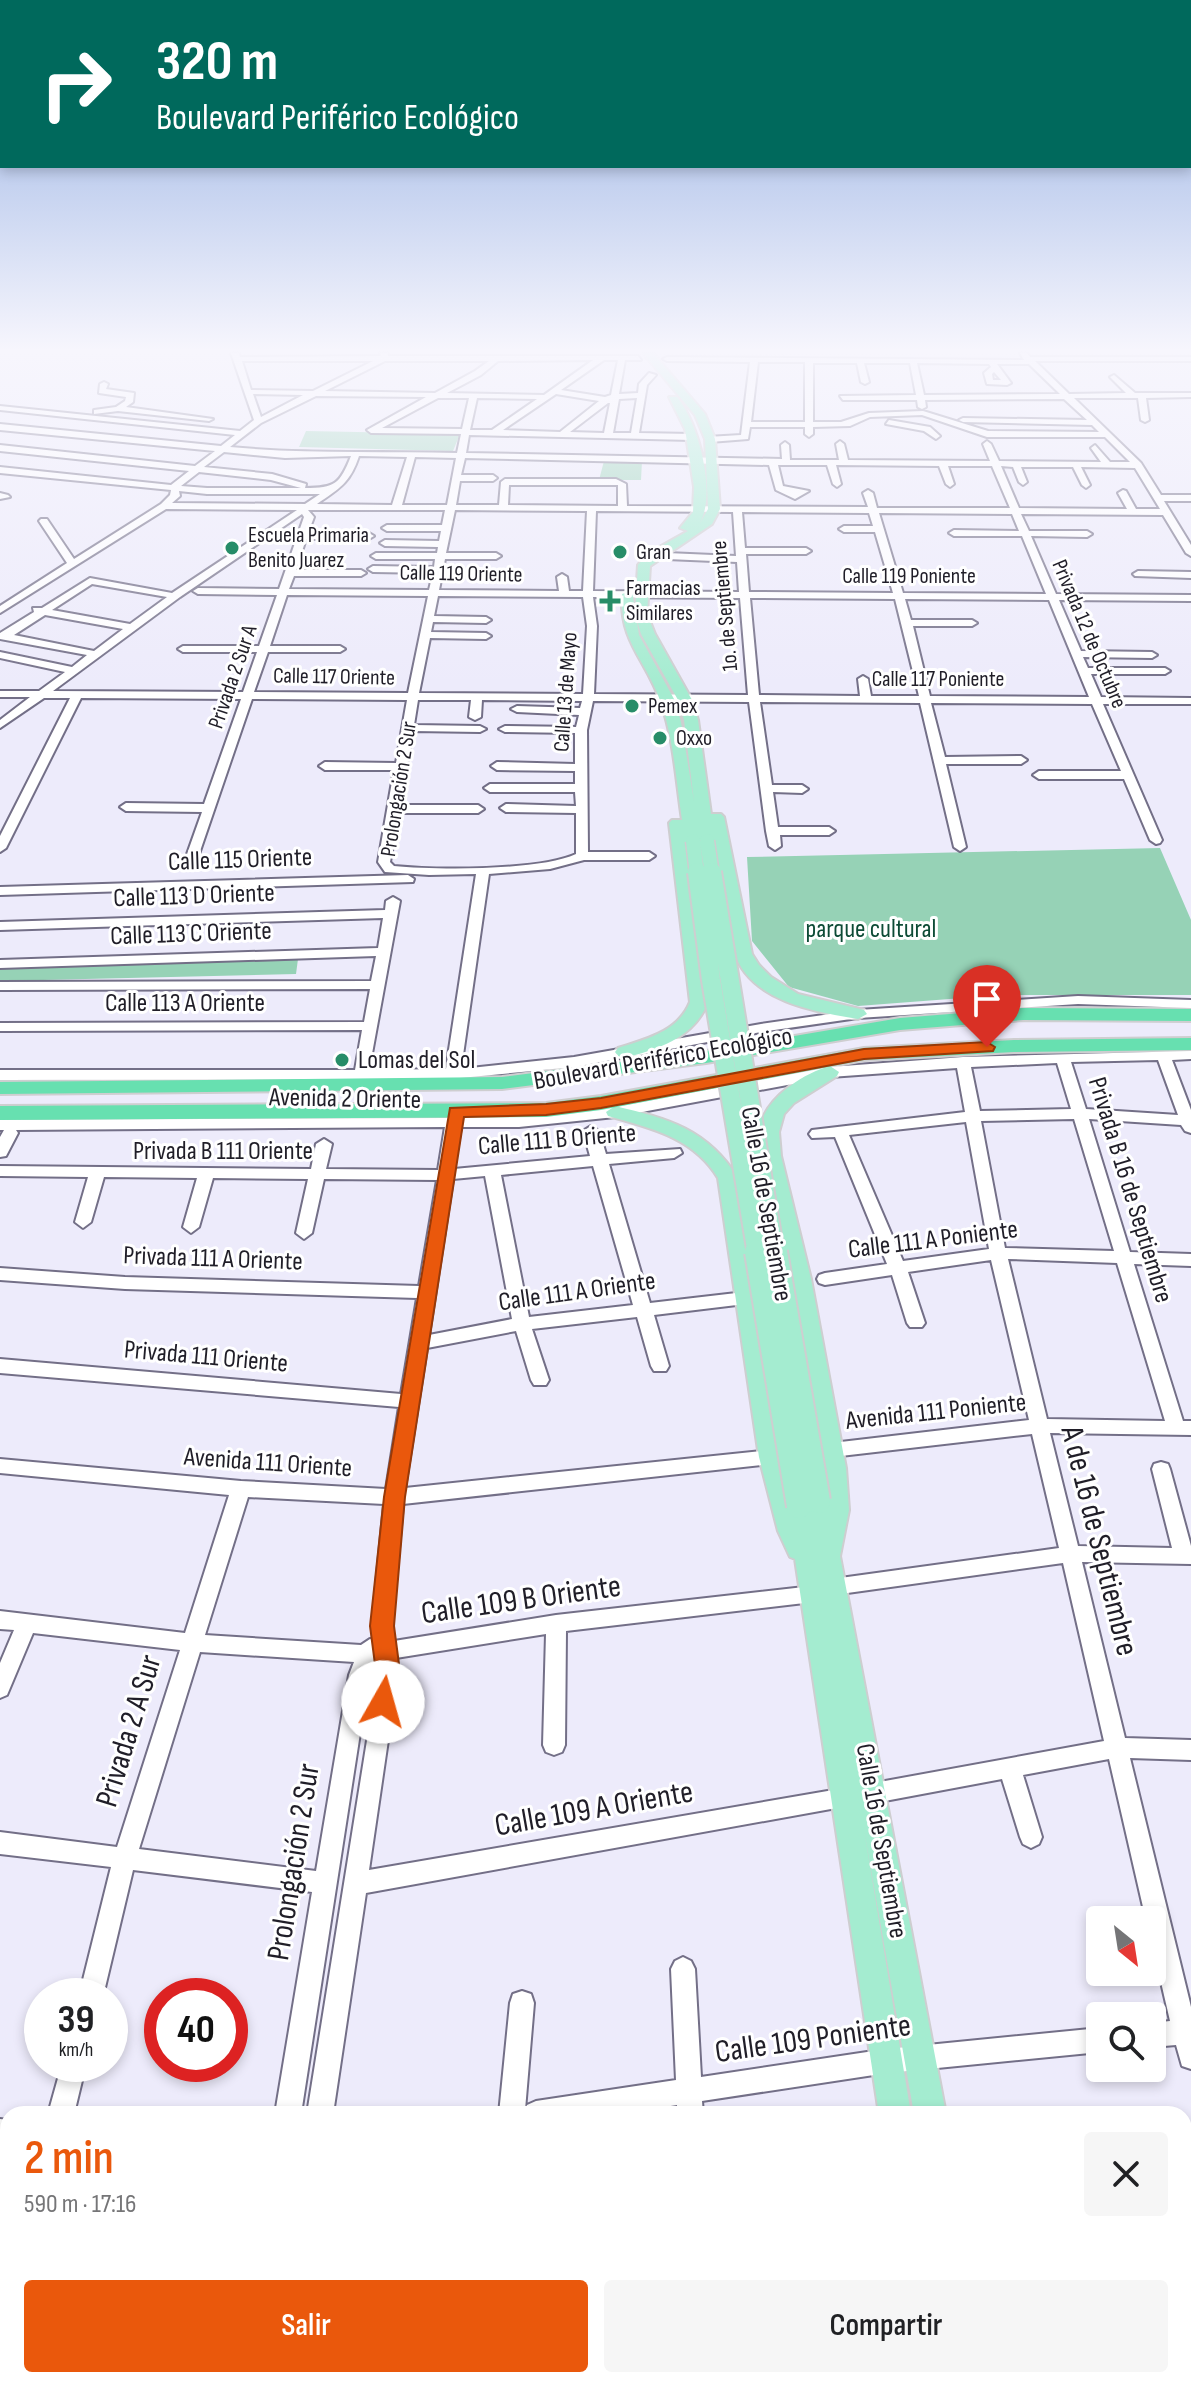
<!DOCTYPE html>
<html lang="es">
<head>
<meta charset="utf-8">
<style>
  body { margin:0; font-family:"Sofia Sans Condensed",sans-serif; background:#f6f6f6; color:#202124; height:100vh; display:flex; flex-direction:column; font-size:30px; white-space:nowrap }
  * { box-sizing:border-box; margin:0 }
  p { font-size:26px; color:#757577 }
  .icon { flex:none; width:44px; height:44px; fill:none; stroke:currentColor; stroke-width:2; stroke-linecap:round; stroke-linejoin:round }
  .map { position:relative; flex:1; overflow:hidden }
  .side { position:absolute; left:0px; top:2106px; width:1192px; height:282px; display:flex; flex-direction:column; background:#fff; border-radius:24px 24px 0 0; box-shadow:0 4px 12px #0003 }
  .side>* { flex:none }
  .hud { position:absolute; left:0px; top:0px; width:1192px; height:168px; box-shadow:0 4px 12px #0003; background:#00695c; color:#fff; overflow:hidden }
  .needle { width:52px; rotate:150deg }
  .buttons { position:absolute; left:1086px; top:1906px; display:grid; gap:16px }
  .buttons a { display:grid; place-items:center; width:80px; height:80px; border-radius:8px; background:#fff; box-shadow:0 4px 12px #0003; font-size:40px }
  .speed { position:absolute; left:24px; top:1978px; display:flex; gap:16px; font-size:40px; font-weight:700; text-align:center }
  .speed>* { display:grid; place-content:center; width:104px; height:104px; border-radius:50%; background:#fff; box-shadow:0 4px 12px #0003; line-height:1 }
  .speed small { font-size:20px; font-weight:400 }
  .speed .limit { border:12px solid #d22; background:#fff; color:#111 }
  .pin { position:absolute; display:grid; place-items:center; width:68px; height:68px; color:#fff; margin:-82px -34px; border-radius:50% 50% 50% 0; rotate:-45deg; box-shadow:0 0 8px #0007 }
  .pin .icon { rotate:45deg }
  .me { position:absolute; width:88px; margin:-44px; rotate:7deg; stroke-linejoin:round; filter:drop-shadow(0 0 6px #0008) }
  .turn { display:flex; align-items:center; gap:28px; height:168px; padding:0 24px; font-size:36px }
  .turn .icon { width:104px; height:104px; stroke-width:2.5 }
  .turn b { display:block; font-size:56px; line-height:68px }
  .round { display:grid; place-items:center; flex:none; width:84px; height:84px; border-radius:8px; background:#f6f6f6 }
  .overview { display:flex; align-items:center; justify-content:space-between; height:136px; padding:0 24px }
  h1 { font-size:48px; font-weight:600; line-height:60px; color:#ea580c }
  .primary-button { display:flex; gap:16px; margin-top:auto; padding:16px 24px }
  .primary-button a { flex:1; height:92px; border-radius:8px; background:#ea580c; color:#fff; font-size:32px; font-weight:600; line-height:92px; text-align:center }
  .primary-button a+a { background:#f6f6f6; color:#202124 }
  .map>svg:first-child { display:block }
</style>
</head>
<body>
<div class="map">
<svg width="1191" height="2387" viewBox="0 0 1191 2387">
  <rect width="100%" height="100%" fill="#edebfb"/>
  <path fill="#96d2b6" d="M306 431 460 434 453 451 299 447Z
    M604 461H642L641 480H599Z
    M1160 848 1191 920V995H1002L858 1006 789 987 752 941 747 857Z
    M298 959 296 974 0 981V969Z"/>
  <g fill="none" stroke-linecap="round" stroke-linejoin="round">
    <g stroke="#736f87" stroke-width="4">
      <path id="minor" d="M231 353H239L240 357 381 356 380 353H388V356H638L641 360H625L619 394 638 393 639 384 649 373 656 375 647 385 639 433 692 434 696 437 692 440 469 435 466 453 782 459 781 445 785 442 789 445 790 460H839L836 444 840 441 844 444 848 460 990 461 983 444 987 441 991 444 999 461 1101 462 1091 448 1095 445 1110 462H1130L1105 437H987L922 415 870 417 850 426 813 427V434L809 437 805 434V427H750L748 439 710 442 707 441V437L741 435 750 362 667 361 663 359 667 357 1024 360 1020 353H1027L1030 357H1191V361H1035L1069 394 1126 393 1110 377 1114 375 1135 393H1191V397L1146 398 1149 420 1145 422 1141 420 1138 398H1074L1141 463 1161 495H1191V501H1164L1191 545V556L1186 553 1163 515 1021 514 1029 531H1087L1092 534 1087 537 1031 536 1056 594 1191 595V601L1059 600 1081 651 1152 652 1157 655 1152 658 1083 657 1088 668H1165L1170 671 1165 674H1091L1101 697 1191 698V704H1103L1162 840 1160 843 1156 844 1150 840 1124 779H1039L1033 775 1039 771H1121L1092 704 931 703 945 757 1021 756 1027 760 1021 764H946L966 847 960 851 954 847 920 703 760 702 772 785H802L808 789 802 793 773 792 778 827H829L835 831 829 835H780L781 846 775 850 769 846 766 831 749 702 593 701 587 730 588 852H649L655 856 649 860H584L550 869 489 874 461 1069 574 1057 761 1024 858 1010 1078 996 1191 1000V1008L1078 1004 858 1018 761 1032 574 1067 460 1078 457 1085H447L445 1079 0 1080V1070H355L362 1030 0 1031V1023L364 1022 370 989 0 990V982L371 981 376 956 0 968V960L378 948 383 918 0 930V922L385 910 386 901 393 897 400 901 369 1070 446 1069 476 874 429 875 385 872 378 862 394 770H325L319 766 325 762 396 763 407 700 252 699 198 857 192 861 186 857 202 812 126 811 120 807 126 803 204 804 241 699 81 698 6 848 0 852V836L70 698H44L0 728V720L30 697H0V691H39L65 672 0 658V652L72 667 87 655 0 639V633L34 612 33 608H42L90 578 172 593 297 510 166 509 0 613V606L67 563 39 521 41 519H47L74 559 161 504 170 495 171 490 0 473V467L171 485 189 471 0 451V445L195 466 215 451 0 430V424L221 446 235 435 0 410V406L240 431 254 420ZM593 360 544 395 447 393 481 375 498 361ZM604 360H618L611 395 605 397 561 390ZM242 361H373L313 391 251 390ZM385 361H489L475 371 435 393 325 391ZM758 362H805V422H751ZM813 363H857L861 382 865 384 869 382 864 363H910L916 395 840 396 843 400H917L918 407 922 409 926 407 925 400 1064 399 1087 420 963 418 959 420 963 422 1092 425 1099 432 988 431 923 411 869 413 841 422H813ZM917 363 989 364 991 367 984 373 987 384 1007 385 1011 383 997 364H1029L1060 394 924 395ZM994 372 1001 380H993L992 374ZM253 394 303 395 261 417ZM556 394 599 401 560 432 503 430ZM316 396 426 397 367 430 371 433 461 434 457 453C382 451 305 454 230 447L261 423ZM438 398H469L462 429 382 428ZM477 398 537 399 492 430H470ZM637 398 631 433H613L619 399ZM608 403H610L604 433 570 432ZM224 452 285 458 351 456C340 484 335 488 305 488L306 484 272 474 204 467ZM359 456 407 457 392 505 317 504C340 488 350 483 359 456ZM415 457 456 458 447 505H402ZM465 458 769 465 776 490 795 499 809 491 783 486 778 465H827L833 484 837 487 841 484 836 465 939 466 946 484 950 487 954 484 948 466H992L1010 508H877L873 493 868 490 863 493 868 507 627 506 626 484 616 479H505L501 482 499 505H456L460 481H493L497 478 493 475H461ZM1001 466 1013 467 1019 482 1023 485 1027 482 1021 467H1073L1082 485 1086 488 1090 485 1081 467 1135 468 1160 509H1136L1126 491 1123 490 1118 493 1127 509 1019 508ZM199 472 271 480 301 488H207L181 486ZM509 485H618V506L508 505ZM179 491 207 494H320L305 504 172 503 180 496ZM308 510H445L442 525H387L382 528 387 531H441L439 541 385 540 380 543 385 546 438 547 437 553H376L371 556 376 559H435L434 567 373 566 368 569 373 572 433 573 429 590 289 589 294 576H361L366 573 361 570H296L306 539H369L374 536 369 533H308L314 517ZM455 510 587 511 583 591H569L567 577 562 574 557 577 559 591 439 590 445 559H496L501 556 496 553H446ZM596 511 733 512 736 556 667 553 662 556 667 559 737 562 739 592 593 591ZM742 512 869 513 873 526H844L839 529 844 532H875L893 593 749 592 746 554H806L811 551 806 548H745ZM879 513 1012 514 1019 531 954 530 949 533 954 536H1022L1046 594 903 593ZM302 514 304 517 279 589 198 588 193 591 198 594 277 595 259 646H183L178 649 183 652H257L243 692 53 691 180 597ZM92 584 167 597 130 624 52 610ZM287 595 428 596 408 693 254 692 268 652H340L345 649 340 646H270ZM438 596 583 597 587 626 583 694 419 693 430 638 486 639 491 636 486 633 431 632 433 622 486 623 491 620 486 617 434 616ZM593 597 740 598 748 695 594 694 597 626ZM750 598 895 599 919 696H871L868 679 863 676 858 679 860 696 759 695ZM905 599 1049 600 1089 697 930 696 913 626H972L977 623 972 620H911ZM45 615 123 629 94 651 14 635ZM418 700H471L469 717 475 720 481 717 482 700 582 701 580 708 517 706 511 709 517 712 579 715 576 727 505 726 499 729 505 732 575 733V764L497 762 491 766 497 770 575 771V784H490L484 788 490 792H575L576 806 506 804 500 808 506 812 576 813V854C539 871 435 870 394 866L390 862 399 813H478L484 809 478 805H400L413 731 480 732 486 729 480 726 414 725Z
        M104 382 108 384 106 389 134 393 133 402 126 407 213 419 209 421 118 411 94 414V410L116 407 125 401 126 397 99 393 100 384Z
        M889 420 930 427 940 436 936 439 924 431 886 424Z
        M0 493 8 495 10 497 0 499Z
        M1138 571 1191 572V578L1135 576 1133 574Z
        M408 875 414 879 413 882 0 895V887Z
        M1191 1051V1059L1172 1060 1191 1110V1133L1185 1131 1181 1125 1089 1119 1130 1252 1191 1254V1266L1134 1264 1183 1421H1191V1435L1050 1433 1078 1546 1172 1548 1152 1469 1154 1464 1161 1462 1168 1464 1170 1469 1191 1546V1564L1082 1562 1125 1738 1191 1740V1760L1130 1758 1191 2007V2069L1182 2066 1176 2045 1152 2047V2023L1170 2021 1152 1943V1920H1146L1109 1759 1023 1775 1042 1837 1039 1844 1031 1848 1023 1844 1020 1837 1002 1779 874 1803 866 1800 863 1793 866 1786 874 1783 1104 1741 1063 1563 833 1595 826 1593 823 1587 826 1581 833 1579 1059 1548 1032 1434 832 1457 825 1455 823 1450 825 1445 832 1443 1029 1420 991 1260 908 1272 925 1323 922 1327H910L907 1323 892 1275 825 1285 819 1283 817 1279 819 1275 825 1273 887 1264 835 1137 812 1138 809 1134 812 1130 965 1112 957 1068 830 1077 615 1117 519 1127H461L454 1169 590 1156 583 1131 591 1126 599 1131 606 1154 680 1149 682 1153 674 1158 609 1164 650 1303 745 1292 751 1294 754 1298 751 1302 745 1304 654 1315 669 1366 666 1371H654L651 1366 637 1317 532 1329 549 1380 546 1385H534L531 1380 516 1331 427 1348 405 1488 771 1450 778 1452 780 1457 778 1462 771 1464 403 1504 392 1626 394 1641 556 1615 813 1586 820 1588 823 1594 820 1600 813 1602 566 1631 565 1745 562 1752 554 1755 546 1752 543 1745 546 1634 396 1658 398 1672 369 1870 845 1788 853 1791 856 1798 853 1805 366 1893 333 2114H307L378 1672 375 1661 369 1675 301 2114H275L312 1892 133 1870 103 1996H79L111 1867 0 1854V1832L117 1847 180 1650 33 1633 7 1695 0 1698V1663L14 1630 0 1629V1611L185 1633 229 1495 0 1473V1459L241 1481 386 1489 399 1407 0 1373V1359L401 1394 417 1298 125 1289 0 1280V1268L125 1277 419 1286 437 1180 324 1179 312 1233 304 1239 296 1233 308 1179 213 1178 199 1227 191 1233 183 1227 197 1178 104 1177 91 1222 83 1228 75 1222 88 1177 0 1176V1166L311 1169 316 1144 324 1139 332 1144 326 1169 438 1170 445 1127 16 1130 18 1133 6 1156 0 1157V1137L4 1130H0V1120L447 1118 450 1112H460L462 1117H519L615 1107 830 1067 963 1057ZM1158 1060 1178 1115 1086 1109 1071 1062ZM1057 1063 1071 1109 980 1111 971 1067ZM1074 1119 1114 1251 1005 1248 981 1121ZM966 1122 989 1249 903 1261 849 1135ZM593 1166 633 1305 529 1317 501 1175ZM485 1176 512 1319 429 1335 453 1179ZM1008 1259 1117 1263 1165 1421 1047 1419ZM248 1497 384 1504 372 1626 374 1640 370 1639 361 1645 205 1635ZM200 1652 354 1662 349 1675 316 1871 139 1849Z
        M683 1957 691 1961 695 1969 701 2077 887 2049 1100 2028V2052L887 2073 702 2101 703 2114H677V2105L619 2114H499L510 2003 513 1994 522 1991 531 1994 534 2003 525 2110 527 2105 536 2101 676 2080 671 1969 675 1961Z
        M62 2064H86L74 2114H48Z
        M0 2119 8 2120V2146L0 2145Z
        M1184 2271 1191 2272V2298L1184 2297Z
        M0 2347 8 2348V2376L0 2375Z
        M166 2380H257L260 2387H169Z
        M268 2380H296L295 2387H267Z
        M491 2380H519L518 2387H490Z
        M690 2380H718L719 2387H691Z"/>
    </g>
    <g stroke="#ceced0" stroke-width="4">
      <path id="major" d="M643 353H653L705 414 715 439 720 509 712 524 650 566 647 614 655 634 692 700 698 720 711 814H721L724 817 752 954 759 965 771 977 798 994 864 1010 867 1014 858 1019C814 1012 750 1001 734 952 723 918 720 878 713 843L687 844 708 1002C694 1038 659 1049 624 1058L618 1056 615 1052 618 1048C646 1039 678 1032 690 1002L669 823 672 820H682C676 781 674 740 661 703 647 661 619 642 622 594L632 591 639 635 674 699 681 722 694 801 684 720 678 700 641 634 635 614 638 565 647 554 688 531 680 528 693 512 694 487 685 429 669 397H677C698 422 717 492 700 523L708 509 705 439 695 415Z
        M830 1066 839 1072 837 1076 794 1103 784 1114 779 1132 781 1156 811 1279 846 1468 849 1510 840 1556 946 2114H914L864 1830 911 2114H879L795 1559 790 1557 778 1531 759 1457 718 1178C694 1138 651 1128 608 1116L606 1112 615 1106C669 1119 707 1129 738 1178L783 1457 793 1498 807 1499 810 1494 818 1491 825 1494 823 1468C813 1391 798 1313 781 1238 775 1207 753 1153 761 1123 769 1096 804 1073 830 1066Z
        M923 2380H957L958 2387H924Z
        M961 2380H995L996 2387H962Z"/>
    </g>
    <g stroke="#ceced0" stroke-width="4">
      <path id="highway" d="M1023 1008 1191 1009V1021L1023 1020 900 1030 706 1063 502 1089 0 1094V1082L502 1077 706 1051 900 1018Z
        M1191 1038V1050L1014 1052 864 1060 601 1110 546 1117 0 1120V1106L546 1103 601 1096 864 1048 1014 1040Z"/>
    </g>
    <use href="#minor" fill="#fff" fill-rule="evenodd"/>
    <use href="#major" fill="#a4ecd0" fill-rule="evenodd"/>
    <use href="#highway" fill="#67e0b0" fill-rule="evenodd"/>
    <g stroke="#ceced0" stroke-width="17" stroke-linecap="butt">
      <path id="major-bridge-far2" d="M693 841 697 874
        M707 841 712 874"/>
    </g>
    <g stroke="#ceced0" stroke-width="22" stroke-linecap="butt">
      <path id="major-bridge-far1" d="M697 872 711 980 757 1254
        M712 872 775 1254"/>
    </g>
    <g stroke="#ceced0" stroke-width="28" stroke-linecap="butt">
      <path id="major-bridge" d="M757 1252 799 1506
        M775 1252 818 1501"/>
    </g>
    <use href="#major-bridge-far2" stroke="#a4ecd0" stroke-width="14"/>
    <use href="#major-bridge-far1" stroke="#a4ecd0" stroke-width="18"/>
    <use href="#major-bridge" stroke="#a4ecd0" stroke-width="24"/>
  </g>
  <linearGradient id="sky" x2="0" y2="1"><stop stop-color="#8daae1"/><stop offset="0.51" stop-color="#f7f6fd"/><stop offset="1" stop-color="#f7f6fd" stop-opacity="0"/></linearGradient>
  <rect width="1191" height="687" fill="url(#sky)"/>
  <path fill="#ea580c" stroke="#983908" stroke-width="2" d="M987 1042 995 1047 993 1051 864 1059 601 1108 546 1115 464 1117 405 1497 394 1626 400 1672 392 1710 383 1713 375 1710 371 1702 376 1672 370 1626 384 1497 450 1108 546 1104 601 1098 864 1049Z"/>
  <g fill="#278d68" stroke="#fff" stroke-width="3">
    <circle cx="232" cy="548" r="8"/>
    <circle cx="620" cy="552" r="8"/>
    <path d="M606 589h8v8h8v8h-8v8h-8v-8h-8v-8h8z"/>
    <circle cx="632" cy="706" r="8"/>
    <circle cx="660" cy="738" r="8"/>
    <circle cx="342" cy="1060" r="8"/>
  </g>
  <g text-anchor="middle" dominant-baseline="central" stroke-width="6" stroke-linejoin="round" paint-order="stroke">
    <g font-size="22" fill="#201e28" stroke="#fff" text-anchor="start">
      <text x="248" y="535">Escuela Primaria<tspan x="248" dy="25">Benito Juarez</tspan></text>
      <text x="636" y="552">Gran</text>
      <text x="626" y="588">Farmacias<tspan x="626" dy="25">Similares</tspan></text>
      <text x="648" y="706">Pemex</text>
      <text x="676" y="738">Oxxo</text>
    </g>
    <g font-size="22" fill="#201e28" stroke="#fff">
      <text transform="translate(461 574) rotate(1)">Calle 119 Oriente</text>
      <text x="909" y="576">Calle 119 Poniente</text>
      <text transform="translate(725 606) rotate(-95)">1o. de Septiembre</text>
      <text transform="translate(1089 634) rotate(67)">Privada 12 de Octubre</text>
      <text transform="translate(233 677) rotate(-71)">Privada 2 Sur A</text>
      <text transform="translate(334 677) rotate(1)">Calle 117 Oriente</text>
      <text x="938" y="679">Calle 117 Poniente</text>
      <text transform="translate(566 692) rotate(-86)">Calle 13 de Mayo</text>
      <text transform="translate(399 789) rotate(-81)">Prolongación 2 Sur</text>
    </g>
    <g font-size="26" fill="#201e28" stroke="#fff">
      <text transform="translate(240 860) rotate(-2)">Calle 115 Oriente</text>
      <text transform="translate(194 896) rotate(-2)">Calle 113 D Oriente</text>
      <text transform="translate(191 934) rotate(-2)">Calle 113 C Oriente</text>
      <text x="185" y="1003">Calle 113 A Oriente</text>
      <text transform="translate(663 1059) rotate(-10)">Boulevard Periférico Ecológico</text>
      <text transform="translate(345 1099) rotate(1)">Avenida 2 Oriente</text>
      <text transform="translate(557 1140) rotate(-5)">Calle 111 B Oriente</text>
      <text x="223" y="1151">Privada B 111 Oriente</text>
      <text transform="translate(1130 1190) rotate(73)">Privada B 16 de Septiembre</text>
      <text transform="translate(766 1204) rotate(80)">Calle 16 de Septiembre</text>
      <text transform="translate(933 1240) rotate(-7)">Calle 111 A Poniente</text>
      <text transform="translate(213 1259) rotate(2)">Privada 111 A Oriente</text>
      <text transform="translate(577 1292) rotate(-8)">Calle 111 A Oriente</text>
      <text transform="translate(206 1357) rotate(5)">Privada 111 Oriente</text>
      <text transform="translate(936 1412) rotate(-6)">Avenida 111 Poniente</text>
      <text transform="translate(268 1463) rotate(4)">Avenida 111 Oriente</text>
      <text transform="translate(881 1841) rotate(80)">Calle 16 de Septiembre</text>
    </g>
    <g font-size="26" fill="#0d4b36" stroke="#fff">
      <text x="871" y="929">parque cultural</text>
    </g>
    <g font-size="26" fill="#201e28" stroke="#fff" text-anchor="start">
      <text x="358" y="1060">Lomas del Sol</text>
    </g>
    <g font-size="32" fill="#201e28" stroke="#fff">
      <text transform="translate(1099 1541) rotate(76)">A de 16 de Septiembre</text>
      <text transform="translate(521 1600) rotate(-8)">Calle 109 B Oriente</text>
      <text transform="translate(129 1731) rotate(-73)">Privada 2 A Sur</text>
      <text transform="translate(594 1809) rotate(-10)">Calle 109 A Oriente</text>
      <text transform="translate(294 1862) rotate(-81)">Prolongación 2 Sur</text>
      <text transform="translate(813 2039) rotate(-8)">Calle 109 Poniente</text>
    </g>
  </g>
</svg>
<div class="buttons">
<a><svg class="needle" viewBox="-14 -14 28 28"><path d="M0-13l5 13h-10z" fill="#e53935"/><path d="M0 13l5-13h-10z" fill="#757577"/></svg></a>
<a><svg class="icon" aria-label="search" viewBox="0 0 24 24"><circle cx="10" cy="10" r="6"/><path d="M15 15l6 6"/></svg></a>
</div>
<div class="speed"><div>39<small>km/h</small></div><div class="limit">40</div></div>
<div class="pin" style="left:987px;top:1047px;background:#d93025"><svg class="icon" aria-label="arrive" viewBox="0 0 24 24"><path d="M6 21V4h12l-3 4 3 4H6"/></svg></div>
<svg class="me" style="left:383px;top:1702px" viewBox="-20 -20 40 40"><circle r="19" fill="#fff"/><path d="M0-13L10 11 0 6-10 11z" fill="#ea580c"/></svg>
<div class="hud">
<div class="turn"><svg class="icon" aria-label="right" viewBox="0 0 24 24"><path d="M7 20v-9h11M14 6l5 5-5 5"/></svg><div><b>320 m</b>Boulevard Periférico Ecológico</div></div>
</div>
<section class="side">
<div class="overview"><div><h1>2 min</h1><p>590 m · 17:16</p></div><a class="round"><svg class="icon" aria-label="close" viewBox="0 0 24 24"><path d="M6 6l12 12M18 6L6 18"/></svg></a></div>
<div class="primary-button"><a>Salir</a><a>Compartir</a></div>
</section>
</div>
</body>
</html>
